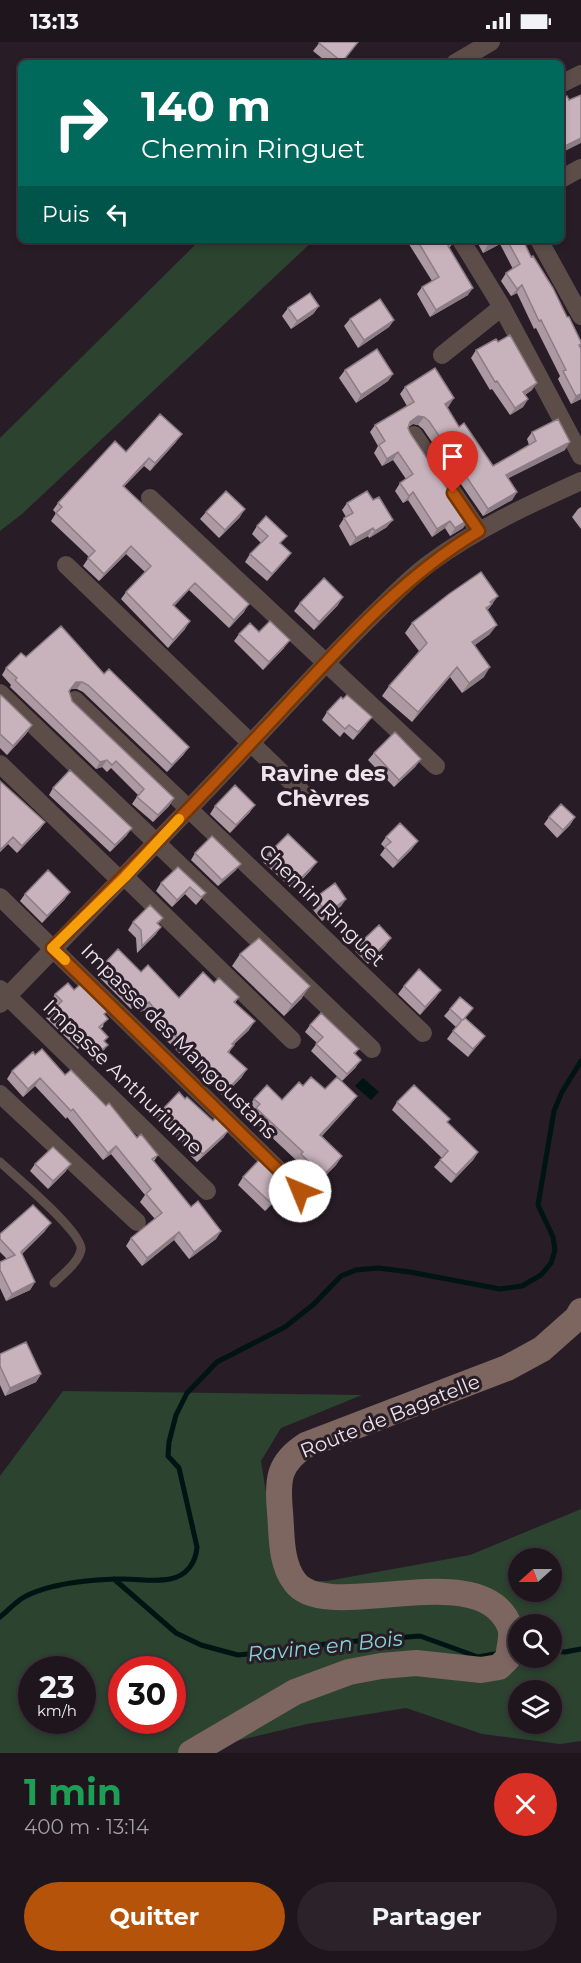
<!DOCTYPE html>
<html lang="fr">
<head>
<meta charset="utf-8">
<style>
  body { margin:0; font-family:Montserrat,sans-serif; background:#2b222a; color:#f1f3f6; height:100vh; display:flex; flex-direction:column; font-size:22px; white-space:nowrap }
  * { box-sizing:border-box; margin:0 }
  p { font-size:20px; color:#a19fa4 }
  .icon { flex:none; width:33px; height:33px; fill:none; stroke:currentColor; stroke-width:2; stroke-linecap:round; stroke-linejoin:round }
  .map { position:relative; height:1711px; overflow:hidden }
  .drawer { display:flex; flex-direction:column; background:#1e151d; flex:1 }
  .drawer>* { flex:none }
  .hud { position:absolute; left:18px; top:18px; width:546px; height:183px; border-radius:9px; box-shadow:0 3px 9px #0003,0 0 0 2px #3c343b; background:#00695c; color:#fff; overflow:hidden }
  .needle { width:39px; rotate:249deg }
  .tools { position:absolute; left:508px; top:1506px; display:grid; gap:12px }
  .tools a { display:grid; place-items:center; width:54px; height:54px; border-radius:50%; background:#1e151d; box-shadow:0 3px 9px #0003,0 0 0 2px #3c343b; font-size:30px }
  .speed { position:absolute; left:18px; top:1614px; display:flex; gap:12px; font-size:30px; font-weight:700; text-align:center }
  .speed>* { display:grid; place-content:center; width:78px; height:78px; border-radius:50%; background:#1e151d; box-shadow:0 3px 9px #0003,0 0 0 2px #3c343b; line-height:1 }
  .speed small { font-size:15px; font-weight:400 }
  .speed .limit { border:9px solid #d22; background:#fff; color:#111 }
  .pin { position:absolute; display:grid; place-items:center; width:51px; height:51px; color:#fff; margin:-62px -26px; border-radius:50% 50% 50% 0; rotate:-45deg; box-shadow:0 0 6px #0007 }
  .pin .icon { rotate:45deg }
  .me { position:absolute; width:66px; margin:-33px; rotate:315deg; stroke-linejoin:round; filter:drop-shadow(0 0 4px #0008) }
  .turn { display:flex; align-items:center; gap:21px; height:126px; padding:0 24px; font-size:27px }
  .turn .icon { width:78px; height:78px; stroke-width:2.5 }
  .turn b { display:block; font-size:42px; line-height:51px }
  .then { display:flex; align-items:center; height:57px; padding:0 24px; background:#0003; gap:12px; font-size:22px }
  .round { display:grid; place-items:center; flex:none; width:63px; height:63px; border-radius:32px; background:#2b222a }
  .summary { display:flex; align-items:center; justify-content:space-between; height:102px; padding:0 24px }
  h1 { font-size:36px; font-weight:700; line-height:45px; color:#1e9e55 }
  .primary-button { display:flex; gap:12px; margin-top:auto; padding:12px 24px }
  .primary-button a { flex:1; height:69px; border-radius:36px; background:#b45309; color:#fff; font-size:24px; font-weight:700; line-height:69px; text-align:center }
  .primary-button a+a { background:#2b222a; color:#f1f3f6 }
  .status { display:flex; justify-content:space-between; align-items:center; height:42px; padding:0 30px; background:#1e151d; direction:ltr }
  .status svg { height:16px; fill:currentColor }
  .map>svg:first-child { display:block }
</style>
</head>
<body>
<div class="status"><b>13:13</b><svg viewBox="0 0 49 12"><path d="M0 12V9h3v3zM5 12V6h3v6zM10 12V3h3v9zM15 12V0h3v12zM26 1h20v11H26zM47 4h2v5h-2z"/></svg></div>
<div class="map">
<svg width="581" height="1711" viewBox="0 0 581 1711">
  <rect width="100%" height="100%" fill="#281c27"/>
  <path fill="#2b432f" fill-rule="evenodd" d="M200 198H314L22 472 0 489V396Z
    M63 1349 362 1353 281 1386 261 1419 278 1525 301 1539H327L470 1513 581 1467V1699L560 1702 482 1692 406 1666 307 1682 186 1711H0V1434ZM519 1516H552V1550H519ZM519 1582H552V1616H519ZM32 1628H82V1678H32ZM122 1628H172V1678H122ZM519 1648H552V1682H519Z"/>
  <path fill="#011414" d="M363 1036 379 1050 371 1058 355 1044Z"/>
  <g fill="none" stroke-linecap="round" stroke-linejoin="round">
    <path stroke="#011414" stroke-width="5" d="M114 1537 176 1591 201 1603 238 1613 271 1610 333 1601 420 1594 478 1615 500 1611
      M0 1575C7 1569 14 1562 21 1557 46 1541 95 1537 124 1537 139 1537 156 1540 170 1537 187 1534 196 1520 197 1505L179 1426 168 1414 169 1400 176 1373 187 1351 217 1320 285 1285 314 1262 341 1234 356 1228 378 1226 410 1230 500 1247 522 1244 541 1233 551 1221 555 1208 553 1195 538 1163 554 1069 562 1050 581 1019
      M552 1609 565 1610 581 1607"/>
    <path stroke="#5c4d49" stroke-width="9" d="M0 1120C15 1134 84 1191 81 1208 78 1221 63 1232 54 1241"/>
    <path stroke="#5c4d49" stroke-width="18" d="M455 21 491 0
      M561 42 581 32
      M561 137 581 126
      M461 198 502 265 581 414
      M539 198 581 274
      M442 313 502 265
      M414 393 479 489
      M150 456 436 724
      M66 523 309 757
      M0 651 372 1007
      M75 658 423 991
      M0 722 121 839
      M125 835 292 998
      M0 855 300 1149
      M0 947 207 1149
      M0 962C84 875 169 789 251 701 292 658 331 614 373 573 392 555 409 536 430 521 476 487 528 463 581 439
      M0 1052 137 1180"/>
    <path stroke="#7d6560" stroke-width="26" d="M191 1711 295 1650 349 1630 381 1624 416 1621 481 1628 499 1625 508 1616C509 1607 513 1593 510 1585 483 1511 327 1584 295 1540 280 1521 282 1492 280 1470 277 1438 278 1421 306 1403L507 1326 542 1307 577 1276 581 1269"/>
  </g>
  <path fill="#ac99a2" d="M320 0H358L342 21H328L313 9Z
    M408 198H452L454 200 449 206 468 253 430 275 417 252 422 245 432 239 407 199Z
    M476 198H523L531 215 567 275 581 303 580 305 581 357 571 362 558 337 560 334 536 286 534 287 517 251 511 254 501 239 506 231 513 227 500 202 483 211Z
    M319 264 313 272 291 287 282 274 288 266Z
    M350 277 394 278 389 285 358 306 344 284Z
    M476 308 532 348 525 353 528 357 523 365 510 373 492 347 490 348 471 316Z
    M345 328 393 332 388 339 356 361 339 336Z
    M405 345 449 364 447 366 459 385 493 424 529 403 527 397 532 390 565 408 508 436 517 450 512 458 483 474 423 387 418 383 413 382 408 385 410 391 468 478 463 486 450 494 445 486 432 495 408 458 403 461 395 449 400 441 406 437 393 418 382 424 374 411 378 404 370 390 375 383 407 364 400 352Z
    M176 400 150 429 144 424 124 444 244 570 229 586 189 548 174 564 185 587 168 606 121 557 126 550 145 530 126 512 99 539 83 524 89 515 51 479 56 471 53 468 58 461 126 410Z
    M373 458 387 485 369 496 368 494 350 504 339 484 344 476 346 475 342 468 347 461Z
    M581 465V487L572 475 578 467Z
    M206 470 240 475 219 496 200 477Z
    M257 484 281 502 291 511 285 519 267 539 245 520 250 512 261 501 252 492Z
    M300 561 338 563 314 588 294 569Z
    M491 564 487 568 490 592 475 603 484 635 462 651 450 635 412 680 382 654 389 644 419 609 405 591 412 581Z
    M259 590 284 606 263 628 234 599 239 592Z
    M26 615 104 632 184 712 167 730 83 650 77 647H71L69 650 72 659 174 756 169 764 153 780 132 762 138 753 111 726 107 730 102 725 96 727 10 645 11 643 2 633 6 626Z
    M0 654 32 683 26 692 7 713 0 706Z
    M327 670 366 683 353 698 344 690 340 695 322 678Z
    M374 711 421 717 415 725 394 745 368 718Z
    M0 739 45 780 40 787 17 811 8 802 0 810Z
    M53 746 127 793 110 810 49 753Z
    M215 764 250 770 230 791 210 772Z
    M549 775H575L570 783 557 796 544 782Z
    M386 795 412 807 393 826 380 813 385 806 381 802Z
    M195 811 236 828 218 844 191 818Z
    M268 812 311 828 295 845H290L263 820Z
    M178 825 206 851 196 863 185 852 172 865 156 849 161 841Z
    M25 852 65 857 42 881 20 859Z
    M315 856 346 857 341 864 322 879 310 864Z
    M163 876 158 882 156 892 137 911 136 896 128 888 133 880Z
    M360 901 386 903 368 922 355 909Z
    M240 912 302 956 284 974 232 924Z
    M102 924 141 930 179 956 214 941 239 955 235 961 249 988 233 1003 229 1011 247 1027 241 1036 223 1054 168 1000 143 968 141 970 135 964 131 967 96 932Z
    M404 944 441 948 436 955 420 973 398 952Z
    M74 948 105 974 103 985 100 987 105 1000 102 1011 93 1019 80 1005 78 1007 46 976 55 966 50 960 55 952Z
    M450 967 465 977 485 994 468 1015 447 997 456 985 444 974Z
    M310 983 359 1007 355 1012 356 1025 342 1039 311 1009 317 1001 305 990Z
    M35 1013 65 1033 158 1113 154 1119 191 1165 221 1189 216 1197 189 1217 174 1198 142 1224 126 1204 131 1196 155 1177 140 1160 145 1153 111 1112 103 1118 67 1075 66 1077 35 1044 23 1055 7 1037 12 1029Z
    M303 1044 357 1054 350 1063 322 1094 342 1114 336 1123 316 1143 294 1122 296 1118 250 1075 253 1071 248 1066 254 1057 282 1058Z
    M397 1060 447 1080 478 1110 473 1118 451 1141 434 1125 442 1116 392 1068Z
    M162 1068 224 1095 197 1120 186 1109 188 1106 156 1076Z
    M35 1122 66 1129 48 1147 30 1129Z
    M243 1135 285 1146 280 1154 265 1169 238 1143Z
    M45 1189 22 1212 35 1240 30 1248 6 1259 0 1246V1220L7 1217 0 1210V1192Z
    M0 1312 41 1332 36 1340 5 1354 0 1343Z"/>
  <path fill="#8c7d84" d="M581 96V101L561 111V106Z
    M498 198H503L500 202 483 211 488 203Z
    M522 243 517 251 511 254 517 247Z
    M473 246 468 253 430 275 436 268Z
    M319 264 313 272 291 287 297 279Z
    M394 278 389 285 358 306 364 298Z
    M393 332 388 339 356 361 361 353Z
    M537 341 532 348 518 357 523 350Z
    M581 352V357L571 362 576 354Z
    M454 356 449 364 439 370 445 362Z
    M528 357 523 365 510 373 515 366Z
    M418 374 424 375 418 383 413 382 404 388 410 380Z
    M182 392 176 400 150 429 155 421Z
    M570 400 565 408 501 440 506 433Z
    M398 410 393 418 382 424 387 417Z
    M149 416 144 424 118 451 123 444Z
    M413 450 408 458 403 461 409 454Z
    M517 450 512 458 483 474 488 467Z
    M245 467 240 475 219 496 225 488Z
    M393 478 387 485 369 496 375 489Z
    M468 478 463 486 450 494 455 486Z
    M450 479 445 486 432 495 437 487Z
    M373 486 368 494 350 504 356 496Z
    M131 504 126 512 99 539 104 532Z
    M291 511 285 519 267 539 272 532Z
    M195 541 189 548 168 571 173 563Z
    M498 554 485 572 479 576 490 560Z
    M343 555 338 563 314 588 319 580Z
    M249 562 244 570 229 586 234 578Z
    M190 579 185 587 168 606 173 598Z
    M497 583 490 592 465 610 472 600Z
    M290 598 284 606 263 628 269 620Z
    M457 625 450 635 412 680 418 670Z
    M490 625 484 635 462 651 469 641Z
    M76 640H82L77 647H71L64 656Z
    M372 675 366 683 353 698 358 690Z
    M32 683 26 692 7 713 13 704Z
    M189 705 184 712 167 730 172 723Z
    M421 717 415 725 394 745 399 738Z
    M107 718 102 725 96 727 100 720Z
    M174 756 169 764 153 780 158 773Z
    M255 763 250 770 230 791 236 783Z
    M575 775 570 783 557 796 563 788Z
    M45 780 40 787 17 811 22 804Z
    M132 786 127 793 110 810 115 803Z
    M13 795 8 802 0 810V808Z
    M418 799 412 807 393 826 398 819Z
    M317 820 311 828 295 845H290L295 837Z
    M241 822 236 828 218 844 222 838Z
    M190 845 185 852 172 865 177 858Z
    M70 850 65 857 42 881 47 874Z
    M346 857 341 864 322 879 327 871Z
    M161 885 156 892 137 911 142 904Z
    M391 896 386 903 368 922 373 914Z
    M310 944 302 956 284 974 292 963Z
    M441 948 436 955 420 973 425 965Z
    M255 979 249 988 226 1010 232 1002Z
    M485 994 479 1002 468 1015 473 1007Z
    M108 1003 102 1011 93 1019 98 1011Z
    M361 1018 356 1025 342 1039 347 1032Z
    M247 1027 241 1036 223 1054 229 1046Z
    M40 1036 35 1044 23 1055 28 1047Z
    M357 1054 350 1063 314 1102 320 1093Z
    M229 1088 224 1095 197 1120 203 1112Z
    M116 1104 111 1112 103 1118 108 1111Z
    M478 1110 473 1118 451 1141 456 1133Z
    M342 1114 336 1123 316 1143 323 1134Z
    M71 1122 66 1129 48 1147 53 1139Z
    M285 1146 280 1154 265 1169 271 1161Z
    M51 1181 45 1189 15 1218 21 1210Z
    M221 1189 216 1197 189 1217 194 1210Z
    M179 1190 174 1198 142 1224 147 1216Z
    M35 1240 30 1248 6 1259 12 1252Z
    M41 1332 36 1340 5 1354 10 1346Z"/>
  <path fill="#c8b2bc" stroke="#8c7d84" stroke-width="1.5" d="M320 0H358L342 20 319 1Z
    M581 53V96L561 106V58L567 54 569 58Z
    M417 198H452L454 200 448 204 473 246 436 268 422 245 439 235Z
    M485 198H498L488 203Z
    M507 198H523L531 215 533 214 553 246 567 275H569L581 300V302L579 303 581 307V352L576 354 563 329 566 328 541 278 539 279 522 243 517 247 506 231 520 222Z
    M310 251 319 264 297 279 288 266Z
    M380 257 394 278 364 298 350 277Z
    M510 293 537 341 523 350 528 357 515 366 497 339 495 340 476 308 496 297 498 300Z
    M377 307 393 332 361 353 345 328Z
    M435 326 454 356 445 362 459 385 464 381 493 424 536 399 532 390 558 377 570 400 506 433 517 450 488 467 429 379 424 375 418 374 410 380 408 386 410 391 468 478 455 486 450 479 437 487 413 450 409 454 400 441 413 432 398 410 387 417 379 403 385 399 375 383 414 360 405 345Z
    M160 372 182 392 155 421 149 416 123 444 249 562 234 578 195 541 173 563 190 579 173 598 126 550 151 524 131 504 104 532 88 516 95 509 56 471 62 465 58 461 115 399 126 410Z
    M226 449 245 467 225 488 206 470Z
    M367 449 373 458 379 455 393 478 375 489 373 486 356 496 344 476 353 471 347 461Z
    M266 474 287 494 280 501 291 511 272 532 250 512 268 494 257 484Z
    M481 530 498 554 490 560 492 562 486 566 497 583 472 600 490 625 469 641 457 625 418 670 389 644 427 601 412 581 449 552Z
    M324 536 343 555 319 580 300 561Z
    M270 579 290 598 269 620 239 592 250 581 259 590Z
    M61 584 104 632 109 627 189 705 172 723 88 643 82 640H76L69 649 72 659 174 756 158 773 137 755 144 747 116 719 112 723 107 718 100 720 15 638 17 636 6 626 21 611 26 615Z
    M1 653 32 683 13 704 0 692V654Z
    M347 653 372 675 358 690 349 683 345 687 327 670 341 655 343 657Z
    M395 690 421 717 399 738 374 711Z
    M70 728 132 786 115 803 53 746Z
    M0 739 45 780 22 804 13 795 0 808Z
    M235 743 255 763 236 783 215 764Z
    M561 762 575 775 563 788 549 775Z
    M400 781 418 799 398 819 385 805 391 800 386 795Z
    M288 792 317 820 300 837H295L268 812Z
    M212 794 241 822 222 838 195 811Z
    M178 825 206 851 201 855 190 845 177 858 161 841Z
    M48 828 70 850 47 874 25 852Z
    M335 841 346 857 327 871 315 856Z
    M150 863 163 876 157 881 161 885 142 904 141 888 133 880Z
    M379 883 391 896 373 914 360 901Z
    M259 896 310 944 292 963 240 912Z
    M118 907 141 930 148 923 179 956 203 930 214 941 219 936 239 955 234 960 255 979 232 1002 234 1003 228 1010 247 1027 229 1046 174 992 149 960 147 961 140 955 137 959 102 924Z
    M419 927 441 948 425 965 404 944Z
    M68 941 74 948 81 942 93 954 96 951 111 966 104 972 108 977 99 985 108 995 104 999 108 1003 98 1011 86 997 83 999 52 969 62 959 55 952Z
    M460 955 473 966 463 978 465 976 485 994 473 1007 453 989 462 978 450 967Z
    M321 971 359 1007 354 1011 361 1018 347 1032 316 1002 323 995 310 983Z
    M42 1007 65 1033 71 1028 106 1064 109 1061 137 1096 141 1092 158 1113 152 1117 191 1165 198 1159 221 1189 194 1210 179 1190 147 1216 131 1196 162 1171 146 1152 151 1147 116 1104 108 1111 73 1067 71 1069 40 1036 28 1047 12 1029 33 1010 35 1013Z
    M311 1035 325 1047 337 1035 357 1054 320 1093 342 1114 323 1134 301 1112 303 1110 256 1066 260 1062 254 1057 267 1043 282 1058 299 1040 303 1044Z
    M414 1043 450 1077 447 1080 478 1110 456 1133 440 1118 448 1109 397 1060Z
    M179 1050 185 1057 187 1055 213 1079 216 1075 229 1088 203 1112 191 1101 194 1099 162 1068Z
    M53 1105 71 1122 53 1139 35 1122Z
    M261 1116 280 1135 277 1138 285 1146 271 1161 243 1135Z
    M33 1163 51 1181 21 1210 35 1240 12 1252 0 1228V1220L15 1213 0 1197V1192Z
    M26 1300 41 1332 10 1346 0 1324V1312Z"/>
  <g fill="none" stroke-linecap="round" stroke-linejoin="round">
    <g stroke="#753606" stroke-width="15">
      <path id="route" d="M300 1149 52 906C125 834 195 761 265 686 331 616 395 539 479 489L453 451"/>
    </g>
    <use href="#route" stroke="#b45309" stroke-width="10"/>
    <path stroke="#f59e0b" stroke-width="10" d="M65 918 52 906 125 835 179 777"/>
  </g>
  <g text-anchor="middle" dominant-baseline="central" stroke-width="6" stroke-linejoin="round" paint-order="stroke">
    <g font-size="20" fill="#ede4ec" stroke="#281c27">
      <text transform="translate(322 863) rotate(44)">Chemin Ringuet</text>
      <text transform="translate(179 999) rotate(45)">Impasse des Mangoustans</text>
      <text transform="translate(123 1035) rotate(44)">Impasse Anthuriume</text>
      <text transform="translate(390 1374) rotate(-22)">Route de Bagatelle</text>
    </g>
    <g font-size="21" font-style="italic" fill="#86d4d4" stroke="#281c27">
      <text transform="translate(325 1604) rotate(-6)">Ravine en Bois</text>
    </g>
    <g font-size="22" font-weight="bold" fill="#ede4ec" stroke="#281c27">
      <text x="323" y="731">Ravine des<tspan x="323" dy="25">Chèvres</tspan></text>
    </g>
  </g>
</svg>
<div class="tools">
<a><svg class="needle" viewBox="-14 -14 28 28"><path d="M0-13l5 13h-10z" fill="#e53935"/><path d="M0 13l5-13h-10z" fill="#a19fa4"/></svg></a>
<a><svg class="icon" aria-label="search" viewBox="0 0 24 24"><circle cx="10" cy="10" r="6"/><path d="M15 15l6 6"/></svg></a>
<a><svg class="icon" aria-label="layers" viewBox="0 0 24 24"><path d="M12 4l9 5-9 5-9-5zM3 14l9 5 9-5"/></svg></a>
</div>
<div class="speed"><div>23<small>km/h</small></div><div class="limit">30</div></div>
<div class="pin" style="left:453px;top:451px;background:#d93025"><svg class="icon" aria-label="arrive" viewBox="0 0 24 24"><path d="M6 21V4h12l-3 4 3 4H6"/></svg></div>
<svg class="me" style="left:300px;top:1149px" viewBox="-20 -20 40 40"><circle r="19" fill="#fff"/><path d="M0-13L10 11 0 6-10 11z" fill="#b45309"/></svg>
<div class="hud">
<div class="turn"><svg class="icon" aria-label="right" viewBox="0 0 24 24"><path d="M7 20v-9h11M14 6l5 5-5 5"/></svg><div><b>140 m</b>Chemin Ringuet</div></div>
<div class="then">Puis<svg class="icon" aria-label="left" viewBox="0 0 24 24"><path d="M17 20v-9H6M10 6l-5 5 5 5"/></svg></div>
</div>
</div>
<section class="drawer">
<div class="summary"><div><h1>1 min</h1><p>400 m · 13:14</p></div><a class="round" style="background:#d93025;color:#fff"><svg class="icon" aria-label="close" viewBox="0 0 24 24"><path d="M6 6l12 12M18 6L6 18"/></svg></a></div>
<div class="primary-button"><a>Quitter</a><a>Partager</a></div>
</section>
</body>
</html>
